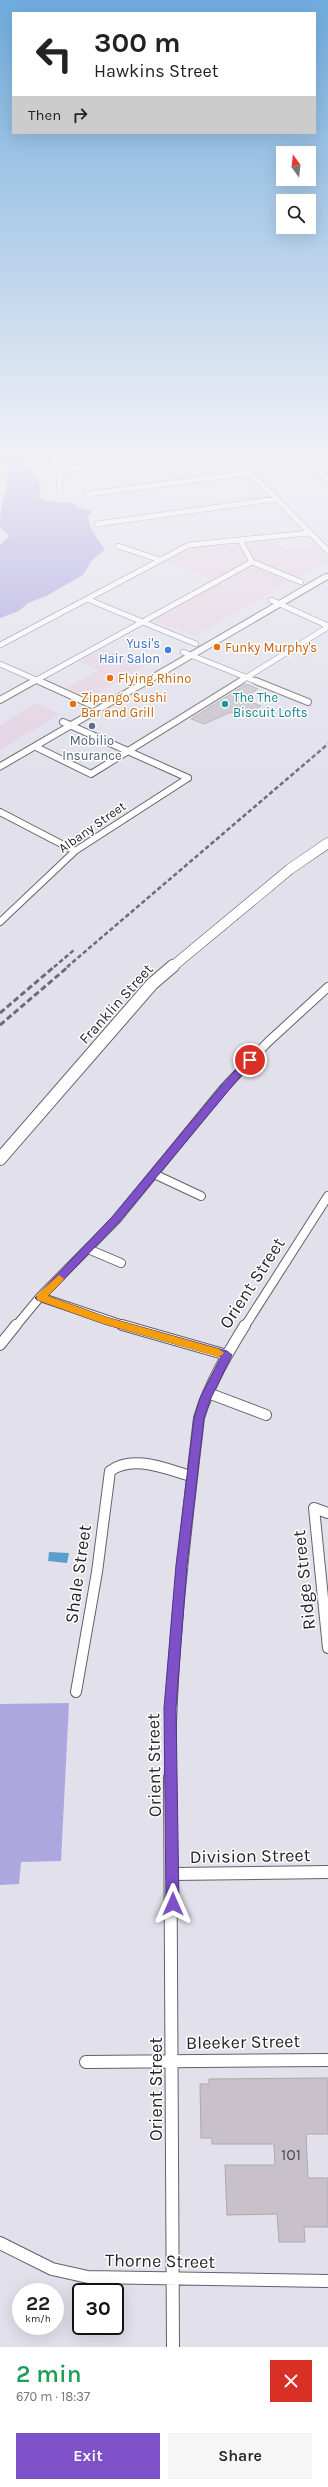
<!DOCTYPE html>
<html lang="en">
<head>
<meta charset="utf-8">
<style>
  body { margin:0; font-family:Karla,sans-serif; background:#f6f6f6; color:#222; height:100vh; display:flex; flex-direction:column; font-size:15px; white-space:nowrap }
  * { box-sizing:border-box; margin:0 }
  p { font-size:13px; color:#767676 }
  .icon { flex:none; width:22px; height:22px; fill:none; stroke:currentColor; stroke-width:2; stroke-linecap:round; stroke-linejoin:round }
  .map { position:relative; height:2347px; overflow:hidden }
  .side { display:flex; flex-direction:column; background:#fff; flex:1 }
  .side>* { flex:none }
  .banner { position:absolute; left:12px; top:12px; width:304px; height:122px; border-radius:0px; box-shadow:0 4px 16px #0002; background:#fff; color:#222; overflow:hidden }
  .needle { width:26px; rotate:345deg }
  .tools { position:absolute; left:276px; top:146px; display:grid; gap:8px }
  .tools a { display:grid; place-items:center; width:40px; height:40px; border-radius:0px; background:#fff; box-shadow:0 4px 16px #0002; font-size:20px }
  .speed { position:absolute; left:12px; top:2283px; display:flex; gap:8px; font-size:20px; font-weight:700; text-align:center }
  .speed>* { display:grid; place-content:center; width:52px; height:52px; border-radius:50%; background:#fff; box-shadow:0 4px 16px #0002; line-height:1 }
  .speed small { font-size:10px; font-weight:400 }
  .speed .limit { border:2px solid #111; border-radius:6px; background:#fff; color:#111 }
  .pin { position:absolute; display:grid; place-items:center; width:34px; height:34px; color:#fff; margin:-17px; border:2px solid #fff; border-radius:50%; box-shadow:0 1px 4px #0007 }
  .me { position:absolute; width:44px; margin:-22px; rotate:0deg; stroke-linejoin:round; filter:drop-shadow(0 0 3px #0008) }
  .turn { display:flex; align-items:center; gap:14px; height:84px; padding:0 16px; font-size:18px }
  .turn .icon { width:52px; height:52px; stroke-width:2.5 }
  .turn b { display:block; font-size:28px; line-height:34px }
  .then { display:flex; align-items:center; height:38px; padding:0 16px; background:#0003; gap:8px; font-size:15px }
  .round { display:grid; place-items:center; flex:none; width:42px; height:42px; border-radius:0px; background:#f6f6f6 }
  .headline { display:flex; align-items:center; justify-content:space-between; height:68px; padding:0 16px }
  h1 { font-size:24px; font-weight:600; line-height:30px; color:#1e9e55 }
  .cta { display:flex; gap:8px; margin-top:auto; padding:8px 16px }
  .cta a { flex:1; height:46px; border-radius:0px; background:#7e51c9; color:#fff; font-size:16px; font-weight:600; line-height:46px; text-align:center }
  .cta a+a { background:#f6f6f6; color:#222 }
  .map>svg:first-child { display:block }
</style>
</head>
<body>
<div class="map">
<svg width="328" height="2347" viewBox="0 0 328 2347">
  <rect width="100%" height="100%" fill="#e1e0eb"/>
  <path fill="#e4d1e1" d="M277 541 285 549 290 550 316 546 328 560 195 636 152 621 220 583 167 561 200 545Z
    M103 649 126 658 137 654 154 660 90 698 65 688 99 670 79 662Z
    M36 703 60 714 0 750V725Z"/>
  <path fill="#ada7e0" d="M69 1703 61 1861 21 1862 19 1884 0 1885V1704Z"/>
  <path fill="#a199db" d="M0 455H24L41 486 39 498 45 501 73 503 77 507 91 511 88 517 91 529 105 550 92 560 83 575 46 596 28 603 19 611 0 618V545L9 536 0 527C0 507 7 489 8 469L0 460Z"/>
  <path fill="#5b9dcb" d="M49 1552 69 1553 67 1563 48 1561Z"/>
  <path fill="#c8c1ca" stroke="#afa8b1" d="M247 684 258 689 245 697 248 698 246 700 261 706 243 717 231 712 204 724 191 719Z
    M328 2078V2134H306L308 2178H328V2227H304L305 2242H279L277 2214 227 2215 225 2165H275L274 2144H212V2138H201L200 2084H209V2079Z"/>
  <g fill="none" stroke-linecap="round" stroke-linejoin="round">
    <g stroke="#63626b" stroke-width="6">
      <path id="minor-far4" d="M54 455V462
        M233 455 328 551
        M301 455 328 480
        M314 467 328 465
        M59 489 60 473 66 469 171 455
        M87 494 250 473
        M97 524 276 499
        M240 540 252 562 301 582
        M118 546 160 560
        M87 599 196 644
        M271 600 328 626
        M0 645 189 545 309 533
        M183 652 258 682
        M0 664 41 682
        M33 682 252 562
        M239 682 328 627"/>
    </g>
    <g stroke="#63626b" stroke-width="8">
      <path id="minor-far3" d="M39 681 92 705
        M256 681 308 702
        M0 700 34 681
        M63 722 188 778
        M36 747 91 774 241 681
        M0 812 75 851
        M0 922 75 851 188 778"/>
    </g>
    <g stroke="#63626b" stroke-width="10">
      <path id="minor-far2" d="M154 1174 201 1196
        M88 1249 121 1263
        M40 1297 126 1326
        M16 1326 40 1297 116 1220 224 1088 268 1042 328 987
        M245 1326 328 1196"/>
    </g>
    <g stroke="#63626b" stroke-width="12">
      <path id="minor-far1" d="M122 1325 227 1355
        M0 1345 16 1325
        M208 1393 266 1415
        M328 1513 314 1508 328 1648
        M76 1692 97 1572 110 1471C133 1454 166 1469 191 1476
        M170 1778C170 1657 185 1538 199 1418 209 1385 227 1354 245 1325"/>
    </g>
    <g stroke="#63626b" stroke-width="14">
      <path id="minor" d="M170 1777 173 2347
        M172 1874 328 1872
        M86 2062 328 2060
        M0 2243 52 2269 88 2277 328 2281"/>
    </g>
    <g stroke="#63626b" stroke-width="11">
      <path id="secondary-far1" d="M172 967 290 869 328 843"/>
    </g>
    <g stroke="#63626b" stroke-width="14">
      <path id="secondary" d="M0 1159 152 984 173 966"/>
    </g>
    <g stroke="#63626b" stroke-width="2">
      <path id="primary" d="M325 574H328V579L0 770V763Z"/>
    </g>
    <use href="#minor-far4" stroke="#fff" stroke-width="5"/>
    <use href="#minor-far3" stroke="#fff" stroke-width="6"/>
    <use href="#minor-far2" stroke="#fff" stroke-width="8"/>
    <use href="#minor-far1" stroke="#fff" stroke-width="10"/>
    <use href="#minor" stroke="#fff" stroke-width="12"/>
    <use href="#secondary-far1" stroke="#fff" stroke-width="10"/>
    <use href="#secondary" stroke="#fff" stroke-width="12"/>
    <use href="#primary" fill="#fff" fill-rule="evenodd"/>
    <path stroke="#6d6d74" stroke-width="2.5" stroke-dasharray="4.5 2.5" stroke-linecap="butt" d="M54 967 74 950
      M67 967 328 744"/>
    <path stroke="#6d6d74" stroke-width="3" stroke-dasharray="6 3" stroke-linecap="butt" d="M0 1013 55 966
      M0 1025 69 966"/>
  </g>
  <linearGradient id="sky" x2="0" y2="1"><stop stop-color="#6fabdc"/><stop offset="0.58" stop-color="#f2f1f6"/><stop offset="1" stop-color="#f2f1f6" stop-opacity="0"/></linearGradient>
  <rect width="328" height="784" fill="url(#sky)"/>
  <path fill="#7e51c9" stroke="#523583" d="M247 1058 254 1060 119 1222 48 1296 106 1317 227 1351 232 1355 211 1398 204 1418 187 1565 176 1708 179 1904 177 1908 173 1910 168 1908 166 1904 164 1708 176 1565 194 1418 200 1398 221 1357 104 1324 37 1300 35 1298 112 1217 221 1086Z"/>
  <path fill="#f59e0b" d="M59 1275 64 1279 48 1296 106 1317 219 1349 224 1353 219 1357 104 1324 37 1300V1295Z"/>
  <g fill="#e8710a" stroke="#fff" stroke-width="1.5">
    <circle cx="217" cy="647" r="4"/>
    <circle cx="110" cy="678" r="4"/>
    <circle cx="73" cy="704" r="4"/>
  </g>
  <circle fill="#3f7fe0" stroke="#fff" stroke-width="1.5" cx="168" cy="650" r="4"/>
  <circle fill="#0f9aa8" stroke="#fff" stroke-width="1.5" cx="225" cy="704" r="4"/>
  <circle fill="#5c6f8a" stroke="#fff" stroke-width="1.5" cx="92" cy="726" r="4"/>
  <g text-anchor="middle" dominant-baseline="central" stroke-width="3" stroke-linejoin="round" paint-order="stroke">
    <g font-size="13" fill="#366cbe" stroke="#fff" text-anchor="end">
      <text x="160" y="643">Yusi's<tspan x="160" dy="15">Hair Salon</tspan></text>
    </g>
    <g font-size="13" fill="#c56008" stroke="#fff" text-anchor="start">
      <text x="225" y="647">Funky Murphy's</text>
      <text x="118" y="678">Flying Rhino</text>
      <text x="81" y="697">Zipango Sushi<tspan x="81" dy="15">Bar and Grill</tspan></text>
    </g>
    <g font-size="13" fill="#0d838f" stroke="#fff" text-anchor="start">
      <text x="233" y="697">The The<tspan x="233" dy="15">Biscuit Lofts</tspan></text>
    </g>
    <g font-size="13" fill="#4e5e75" stroke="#fff">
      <text x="92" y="740">Mobilio<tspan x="92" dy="15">Insurance</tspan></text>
    </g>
    <g font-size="13" fill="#26262a" stroke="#fff">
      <text transform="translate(92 827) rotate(-35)">Albany Street</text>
    </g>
    <g font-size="15" fill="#26262a" stroke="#fff">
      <text transform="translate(116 1004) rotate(-48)">Franklin Street</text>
    </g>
    <g font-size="16" fill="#4e4d52">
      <text x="291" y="2154">101</text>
    </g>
    <g font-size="18" fill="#26262a" stroke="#fff">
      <text transform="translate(252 1283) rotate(-57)">Orient Street</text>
      <text transform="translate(78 1574) rotate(-82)">Shale Street</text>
      <text transform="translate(304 1580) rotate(-96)">Ridge Street</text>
      <text transform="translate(154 1765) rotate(-91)">Orient Street</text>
      <text transform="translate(250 1856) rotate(-1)">Division Street</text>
      <text transform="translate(243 2042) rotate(-1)">Bleeker Street</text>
      <text transform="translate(156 2089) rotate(-90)">Orient Street</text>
      <text transform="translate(160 2261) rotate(1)">Thorne Street</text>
    </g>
  </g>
</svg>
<div class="tools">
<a><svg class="needle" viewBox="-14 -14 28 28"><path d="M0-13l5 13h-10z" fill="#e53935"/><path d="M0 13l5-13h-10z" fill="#767676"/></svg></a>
<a><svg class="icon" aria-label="search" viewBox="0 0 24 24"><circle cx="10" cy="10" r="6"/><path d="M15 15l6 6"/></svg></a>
</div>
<div class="speed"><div>22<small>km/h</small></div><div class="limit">30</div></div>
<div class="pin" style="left:250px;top:1060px;background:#d93025"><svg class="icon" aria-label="arrive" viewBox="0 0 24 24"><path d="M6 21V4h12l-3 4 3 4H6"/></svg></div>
<svg class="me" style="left:173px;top:1904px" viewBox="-20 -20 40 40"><path d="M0-17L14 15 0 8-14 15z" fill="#7e51c9" stroke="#fff" stroke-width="4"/></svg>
<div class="banner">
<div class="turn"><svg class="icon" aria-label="left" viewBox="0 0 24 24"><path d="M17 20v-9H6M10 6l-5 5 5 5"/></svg><div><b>300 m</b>Hawkins Street</div></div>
<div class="then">Then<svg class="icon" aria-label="right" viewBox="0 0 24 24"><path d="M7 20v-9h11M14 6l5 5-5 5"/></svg></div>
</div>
</div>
<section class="side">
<div class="headline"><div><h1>2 min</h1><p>670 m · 18:37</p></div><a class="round" style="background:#d93025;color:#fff"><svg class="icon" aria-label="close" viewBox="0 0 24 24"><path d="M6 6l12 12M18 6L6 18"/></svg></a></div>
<div class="cta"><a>Exit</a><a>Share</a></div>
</section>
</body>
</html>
